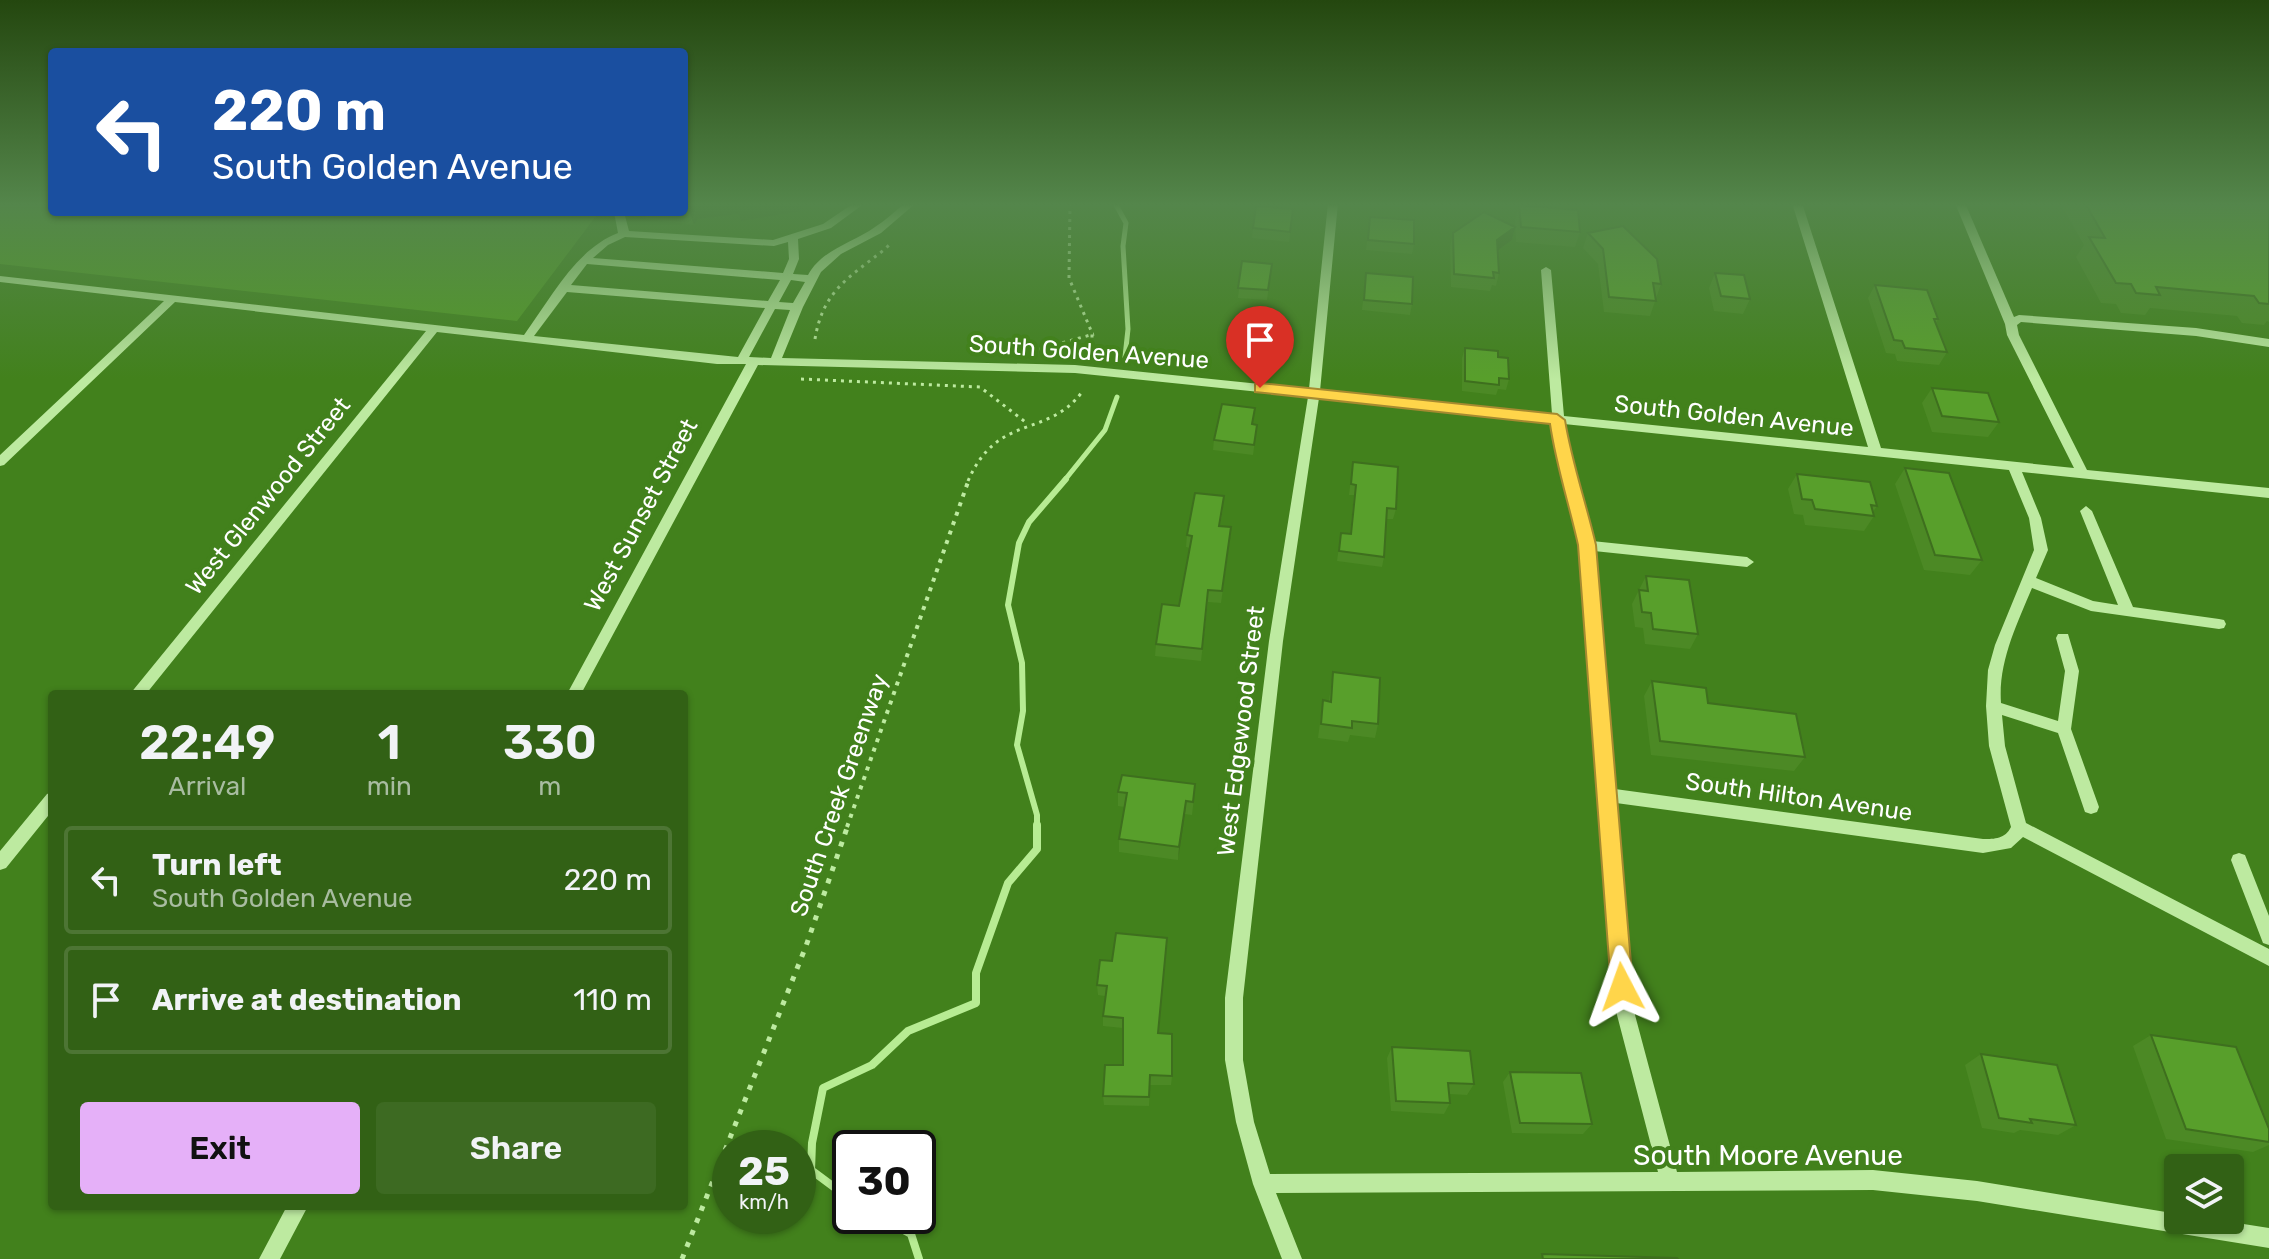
<!DOCTYPE html>
<html lang="en">
<head>
<meta charset="utf-8">
<style>
  body { margin:0; font-family:Rubik,sans-serif; background:#3d6a22; color:#f1f3f6; height:100vh; display:flex; flex-direction:column; font-size:30px; white-space:nowrap }
  * { box-sizing:border-box; margin:0 }
  p { font-size:26px; color:#a8bca0 }
  .icon { flex:none; width:44px; height:44px; fill:none; stroke:currentColor; stroke-width:2; stroke-linecap:round; stroke-linejoin:round }
  .map { position:relative; flex:1; overflow:hidden }
  .side { position:absolute; left:48px; top:690px; width:640px; height:520px; display:flex; flex-direction:column; background:#326115; border-radius:8px; box-shadow:0 2px 6px #0004 }
  .side>* { flex:none }
  .hud { position:absolute; left:48px; top:48px; width:640px; height:168px; border-radius:8px; box-shadow:0 2px 6px #0004; background:#1a4fa0; color:#fff; overflow:hidden }
  .fabs { position:absolute; left:2164px; top:1154px; display:grid; gap:16px }
  .fabs a { display:grid; place-items:center; width:80px; height:80px; border-radius:8px; background:#326115; box-shadow:0 2px 6px #0004; font-size:40px }
  .speed { position:absolute; left:712px; top:1130px; display:flex; gap:16px; font-size:40px; font-weight:700; text-align:center }
  .speed>* { display:grid; place-content:center; width:104px; height:104px; border-radius:50%; background:#326115; box-shadow:0 2px 6px #0004; line-height:1 }
  .speed small { font-size:20px; font-weight:400 }
  .speed .limit { border:4px solid #111; border-radius:12px; background:#fff; color:#111 }
  .pin { position:absolute; display:grid; place-items:center; width:68px; height:68px; color:#fff; margin:-82px -34px; border-radius:50% 50% 50% 0; rotate:-45deg; box-shadow:0 0 8px #0007 }
  .pin .icon { rotate:45deg }
  .me { position:absolute; width:88px; margin:-44px; rotate:356deg; stroke-linejoin:round; filter:drop-shadow(0 0 6px #0008) }
  .turn { display:flex; align-items:center; gap:28px; height:168px; padding:0 32px; font-size:36px }
  .turn .icon { width:104px; height:104px; stroke-width:2.5 }
  .turn b { display:block; font-size:56px; line-height:68px }
  .eta { display:flex; justify-content:space-evenly; align-items:center; height:136px; text-align:center }
  .eta b { font-size:48px; font-weight:600; line-height:56px }
  .action { display:flex; gap:16px; margin-top:auto; padding:16px 32px }
  .action a { flex:1; height:92px; border-radius:8px; background:#e5b0f8; color:#111; font-size:32px; font-weight:600; line-height:92px; text-align:center }
  .action a+a { background:#3d6a22; color:#f1f3f6 }
  ul { padding:0; list-style:none }
  li { display:flex; align-items:center; gap:24px; height:108px; margin:0 16px 12px; padding:0 16px; border:4px solid #4d7534; border-radius:8px }
  li div { flex:1 }
  li b { display:block; font-size:30px }
  li em { font-style:normal }
  .map>svg:first-child { display:block }
</style>
</head>
<body>
<div class="map">
<svg width="2269" height="1259" viewBox="0 0 2269 1259">
  <rect width="100%" height="100%" fill="#42811c"/>
  <path fill="#539a25" d="M0 203H52V212H599L517 321 0 264Z"/>
  <g fill="none" stroke-linecap="round" stroke-linejoin="round">
    <path stroke="#b7ec93" stroke-width="5" d="M1115 203 1126 223 1123 246 1128 329 1125 357
      M1064 481 1105 430 1117 397"/>
    <path stroke="#b7ec93" stroke-width="6" d="M1037 827V815L1017 745 1023 711 1022 663 1008 605 1019 543 1029 522 1066 479"/>
    <path stroke="#b7ec93" stroke-width="8" d="M850 1199 811 1170 812 1143 823 1088 872 1065 908 1031 976 1003V973L1008 883 1037 849V825
      M878 1216 911 1234 919 1259"/>
    <path stroke="#bdeaa0" stroke-width="3" stroke-dasharray="3 5" stroke-linecap="butt" d="M1070 203 1069 278 1092 333V353
      M815 339C823 290 850 277 885 249L889 245 887 241
      M976 350 1001 345 1040 349 1094 334
      M801 379 980 387 1028 424
      M968 481C998 412 1047 439 1082 392"/>
    <path stroke="#bdeaa0" stroke-width="4" stroke-dasharray="4 6" stroke-linecap="butt" d="M847 827 969 479"/>
    <path stroke="#bdeaa0" stroke-width="5" stroke-dasharray="5 8" stroke-linecap="butt" d="M682 1259 806 946 848 825"/>
    <path fill="#bdeaa0" fill-rule="evenodd" d="M854 203H865L831 228 798 239 799 259 793 274 808 275C822 249 853 243 875 227 886 220 895 211 905 203H916L881 233 841 254 821 272 803 307 782 358 1075 365 1309 389 1328 203H1338L1320 391 1552 414 1541 270 1546 267 1551 270 1564 416 1868 447 1792 203H1802L1881 448 2074 468 2007 335 2005 324 1955 203H1965L2014 317 2019 315 2196 328 2269 339V347L2196 336 2021 322 2017 325 2019 335 2087 470 2269 488V498L2022 472 2041 518 2048 550 2036 578 2093 601 2118 605 2080 511 2086 506 2092 511 2133 607 2219 619 2224 620 2226 624 2224 628 2219 629 2091 611 2032 588C2017 624 1998 662 2001 703L2058 721 2065 671 2056 638 2058 634H2068L2079 671 2071 729 2099 807 2097 812 2091 814 2085 812 2058 733 2002 715 2005 746 2026 823 2269 949V966L2023 837 2011 848 1983 853 1616 803 1635 1015 1677 1172 1873 1170 1977 1181 2178 1214V1220H2218L2269 1228V1248L1977 1201 1873 1190 1276 1193 1302 1259H1282L1253 1184 1236 1122 1225 1060V998L1269 641 1308 397 1075 373 758 365 581 694H567L746 364H717L437 332 146 694H130L426 331 175 302 4 465 0 466V455L164 301 0 282V276L524 335C551 298 576 249 618 233L614 212H624L629 231 773 240 823 224ZM625 237 774 246 788 242 789 259 783 273 593 258 608 245ZM587 264 780 280 768 301 571 285ZM791 280 805 282 793 303 779 302ZM567 292 765 308 738 357 534 336ZM775 309 790 310 771 358 749 357ZM1319 398 1552 423 1554 445 1580 545 1617 1015 1658 1172 1270 1174 1254 1122 1243 1060V998L1283 641ZM1564 424 2009 470 2029 518 2034 550 1995 645 1988 670 1986 706 1989 746 2011 827C2005 839 1995 839 1983 839L1615 789 1594 551 1747 567 1754 562 1747 557 1592 541 1566 445Z
      M52 792V811L6 868 0 870V851L47 794Z
      M2239 853 2245 855 2269 916V945L2263 943 2231 860 2233 855Z
      M287 1206H308L280 1259H259Z"/>
  </g>
  <path fill="#4c8925" d="M684 203 810 205 801 207 802 211 741 221 739 214 698 219 694 225 646 219 644 212H642H684Z
    M2060 203H2269V322L2267 321 2264 325 2242 323 2237 316 2150 308 2145 315 2121 313 2116 304 2101 303 2076 257 2084 245Z
    M1519 205 1580 232 1575 247 1516 242 1515 220Z
    M1293 209 1289 242 1252 238 1253 228Z
    M1370 217 1414 244 1412 254 1366 250Z
    M1515 227 1512 240 1498 250 1499 273 1496 286 1492 285 1490 291 1451 287 1450 246 1453 233Z
    M1588 233 1661 284 1650 316 1604 312 1598 264 1583 248Z
    M1242 261 1272 264 1267 300 1238 298Z
    M1366 273 1412 304 1410 315 1362 310Z
    M1715 273 1750 299 1743 314 1714 311 1709 288Z
    M1875 285 1938 319 1936 323 1947 352 1939 365 1897 361 1895 354 1886 353 1868 298Z
    M1465 348 1498 357 1509 379 1506 390 1498 389 1496 395 1462 391V358Z
    M1932 388 1999 422 1988 437 1932 432 1922 403Z
    M1253 425H1257L1253 455 1213 450 1214 440Z
    M1353 462 1396 509 1393 519H1386L1384 557 1382 567 1337 561 1341 533 1350 534 1354 495H1349Z
    M1905 468 1982 560 1970 575 1924 570 1895 484Z
    M1797 474 1877 506 1873 512 1874 516 1864 531 1805 525 1803 515 1794 514 1788 489Z
    M1223 509 1220 526 1231 527 1230 539 1221 603 1208 602 1201 661 1155 656 1156 644 1179 606 1190 548 1186 547 1187 535Z
    M1646 576 1698 634 1690 649 1645 644 1643 628 1635 627 1632 604Z
    M1333 672 1378 724 1375 738 1350 735 1348 742 1318 738 1323 700 1329 701Z
    M1652 681 1708 703 1805 757 1794 771 1651 755 1644 696Z
    M1118 792 1194 798 1192 815 1185 814 1178 860 1119 852V839L1125 807 1118 806Z
    M1100 960 1158 1033 1172 1076 1171 1085H1150L1149 1106 1104 1105 1103 1096 1123 1065V1028L1103 1026V1016L1105 996 1098 995 1097 985Z
    M2151 1035 2269 1129V1145L2253 1152 2166 1139 2133 1046Z
    M1392 1047 1474 1084 1467 1095 1449 1094 1450 1103 1444 1114 1391 1111 1387 1058Z
    M1981 1054 2076 1125 2058 1135 2020 1130 2014 1133 1982 1128 1965 1065Z
    M1510 1072 1592 1124 1583 1134 1512 1133 1503 1082Z"/>
  <path fill="#3e6f1e" d="M689 203H810V205L801 207 802 211 741 221 739 214 698 219 694 225 687 205Z
    M1515 227 1512 240 1494 253 1497 240Z
    M1186 801 1185 814 1178 860 1179 847Z"/>
  <path fill="#589f2b" stroke="#3e6f1e" stroke-width="2" d="M2085 203H2269V304L2259 303 2254 296 2156 287 2160 295 2136 293 2131 284 2116 283 2089 237 2105 238Z
    M1519 205 1578 210 1580 232 1521 227Z
    M1256 206 1293 209 1290 232 1253 228Z
    M1484 212 1515 227 1497 240 1499 273 1493 272 1494 278 1454 274 1453 233Z
    M1370 217 1414 220V244L1368 240Z
    M1623 226 1657 259 1661 284 1653 283 1656 301 1609 297 1603 249 1588 233Z
    M1242 261 1272 264 1268 290 1238 288Z
    M1366 273 1413 277 1412 304 1364 300Z
    M1715 273 1744 275 1750 299 1721 296Z
    M1875 285 1927 290 1938 319H1934L1947 352 1905 348 1902 341 1894 340Z
    M1465 348 1498 351V357L1508 358 1509 379 1499 378V385L1465 381Z
    M1932 388 1988 393 1999 422 1942 416Z
    M1222 404 1255 408 1252 424 1257 425 1254 445 1214 440Z
    M1353 462 1398 467 1396 509 1387 508 1384 557 1339 551 1341 533 1351 534 1356 485 1351 484Z
    M1905 468 1949 473 1982 560 1935 555Z
    M1797 474 1870 482 1877 506 1871 505 1874 516 1815 509 1812 500 1802 499Z
    M1195 493 1224 496 1219 526 1231 527 1222 591 1208 590 1202 649 1156 644 1162 604 1179 606 1192 536 1187 535Z
    M1646 576 1689 580 1698 634 1653 629 1651 613 1642 612 1639 590 1648 591Z
    M1333 672 1380 678 1378 724 1352 721V728L1321 724 1323 700 1331 702Z
    M1652 681 1706 688 1708 703 1796 714 1805 757 1660 741Z
    M1122 775 1195 784 1193 802 1186 801 1179 847 1119 839 1127 793 1118 792Z
    M1116 933 1167 938 1158 1033 1172 1034V1076L1150 1075 1149 1097 1103 1096 1105 1065H1123V1018L1103 1016 1107 986 1097 985 1100 960 1112 961Z
    M2151 1035 2236 1047 2269 1129V1142L2186 1129Z
    M1392 1047 1470 1051 1474 1084 1448 1083 1450 1103 1396 1101Z
    M1981 1054 2057 1065 2076 1125 2030 1119 2032 1123 1999 1118Z
    M1510 1072 1581 1073 1592 1124 1520 1123Z
    M1542 1254 1677 1258 1678 1259H1543Z"/>
  <linearGradient id="sky" x2="0" y2="1"><stop stop-color="#24470f"/><stop offset="0.54" stop-color="#54864b"/><stop offset="1" stop-color="#54864b" stop-opacity="0"/></linearGradient>
  <rect width="2269" height="379" fill="url(#sky)"/>
  <path fill="#ffd54a" stroke="#a68a30" stroke-width="2" d="M1260 383 1557 414 1565 420C1572 463 1586 502 1596 545L1633 987 1630 994 1622 998 1614 994 1611 987 1578 545C1569 504 1556 466 1550 424L1255 392V384Z"/>
  <g text-anchor="middle" dominant-baseline="central" stroke-width="8" stroke-linejoin="round" paint-order="stroke">
    <g font-size="24" fill="#fff" stroke="#42811c">
      <text transform="translate(1089 352) rotate(4)">South Golden Avenue</text>
      <text transform="translate(1734 416) rotate(6)">South Golden Avenue</text>
      <text transform="translate(268 496) rotate(-51)">West Glenwood Street</text>
      <text transform="translate(641 515) rotate(-62)">West Sunset Street</text>
      <text transform="translate(1241 731) rotate(-83)">West Edgewood Street</text>
      <text transform="translate(839 795) rotate(-71)">South Creek Greenway</text>
      <text transform="translate(1799 797) rotate(8)">South Hilton Avenue</text>
    </g>
    <g font-size="28" fill="#fff" stroke="#42811c">
      <text x="1768" y="1155">South Moore Avenue</text>
    </g>
  </g>
</svg>
<div class="fabs">
<a><svg class="icon" aria-label="layers" viewBox="0 0 24 24"><path d="M12 4l9 5-9 5-9-5zM3 14l9 5 9-5"/></svg></a>
</div>
<div class="speed"><div>25<small>km/h</small></div><div class="limit">30</div></div>
<div class="pin" style="left:1260px;top:388px;background:#d93025"><svg class="icon" aria-label="arrive" viewBox="0 0 24 24"><path d="M6 21V4h12l-3 4 3 4H6"/></svg></div>
<svg class="me" style="left:1622px;top:987px" viewBox="-20 -20 40 40"><path d="M0-17L14 15 0 8-14 15z" fill="#ffd54a" stroke="#fff" stroke-width="4"/></svg>
<div class="hud">
<div class="turn"><svg class="icon" aria-label="left" viewBox="0 0 24 24"><path d="M17 20v-9H6M10 6l-5 5 5 5"/></svg><div><b>220 m</b>South Golden Avenue</div></div>
</div>
<section class="side">
<div class="eta">
<div><b>22:49</b><p>Arrival</p></div>
<div><b>1</b><p>min</p></div>
<div><b>330</b><p>m</p></div>
</div>
<ul>
<li><svg class="icon" aria-label="left" viewBox="0 0 24 24"><path d="M17 20v-9H6M10 6l-5 5 5 5"/></svg><div><b>Turn left</b><p>South Golden Avenue</p></div><em>220 m</em></li>
<li><svg class="icon" aria-label="arrive" viewBox="0 0 24 24"><path d="M6 21V4h12l-3 4 3 4H6"/></svg><div><b>Arrive at destination</b></div><em>110 m</em></li>
</ul>
<div class="action"><a>Exit</a><a>Share</a></div>
</section>
</div>
</body>
</html>
